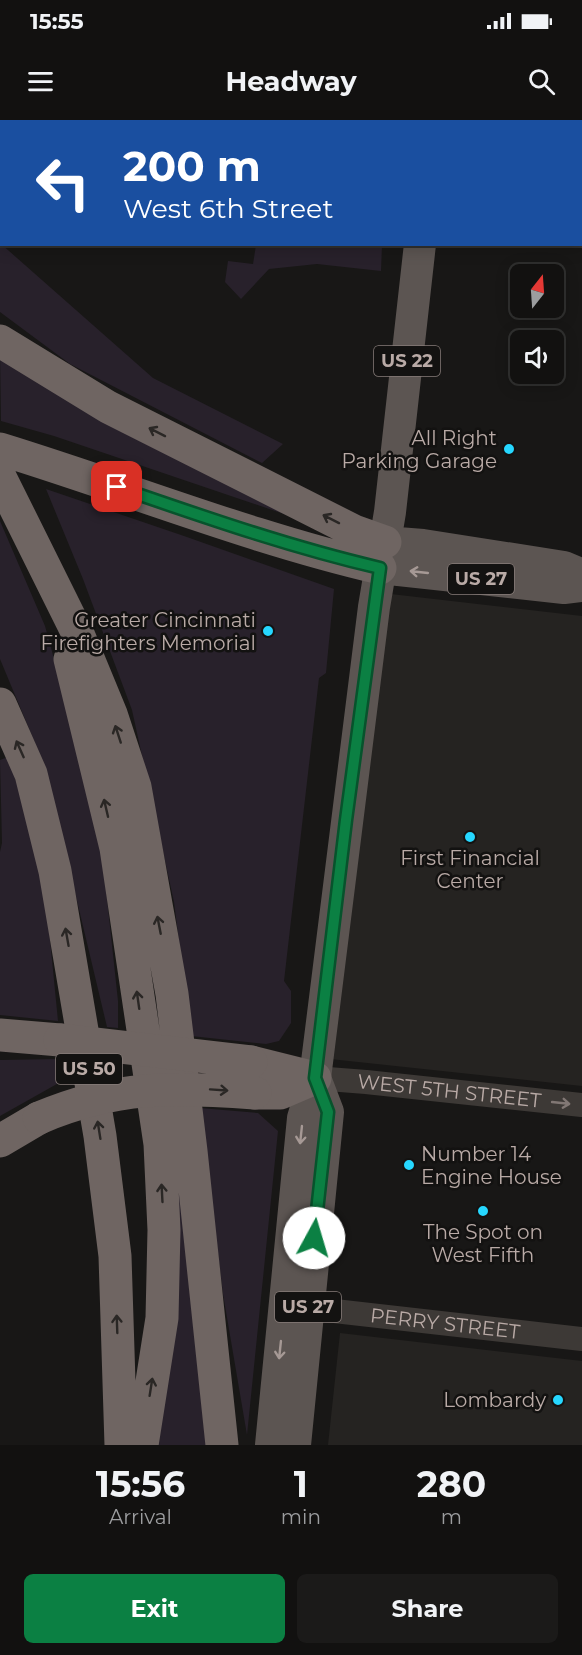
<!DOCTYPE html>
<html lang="en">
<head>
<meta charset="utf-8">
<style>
  body { margin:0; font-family:Montserrat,sans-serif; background:#1b1a19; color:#f1f3f6; height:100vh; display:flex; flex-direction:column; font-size:22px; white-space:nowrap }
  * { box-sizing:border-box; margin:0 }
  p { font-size:20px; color:#9c9d9f }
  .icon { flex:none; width:33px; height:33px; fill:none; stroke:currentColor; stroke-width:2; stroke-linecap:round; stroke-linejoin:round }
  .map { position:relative; height:1325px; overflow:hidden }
  .sheet { display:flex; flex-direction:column; background:#121110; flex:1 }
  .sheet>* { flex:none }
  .guide { position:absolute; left:0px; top:0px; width:582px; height:126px; box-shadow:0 3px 15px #0003,0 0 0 2px #313130; background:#1a4fa0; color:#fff; overflow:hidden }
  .needle { width:39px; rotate:17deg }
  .fabs { position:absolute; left:510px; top:144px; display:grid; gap:12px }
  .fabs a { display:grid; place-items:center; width:54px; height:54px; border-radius:9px; background:#121110; box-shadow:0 3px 15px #0003,0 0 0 2px #313130; font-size:30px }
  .pin { position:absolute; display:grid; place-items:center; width:51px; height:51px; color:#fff; margin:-26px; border-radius:12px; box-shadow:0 3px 9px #0006 }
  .me { position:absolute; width:66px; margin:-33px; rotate:6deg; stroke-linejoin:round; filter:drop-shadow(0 0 4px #0008) }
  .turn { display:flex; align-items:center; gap:21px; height:126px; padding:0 24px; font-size:27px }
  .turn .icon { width:78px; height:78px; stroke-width:2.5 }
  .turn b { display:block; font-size:42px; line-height:51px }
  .eta { display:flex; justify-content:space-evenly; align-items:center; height:102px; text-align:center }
  .eta b { font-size:36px; font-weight:700; line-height:42px }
  .primary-button { display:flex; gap:12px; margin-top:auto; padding:12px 24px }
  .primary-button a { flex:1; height:69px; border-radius:9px; background:#0b8043; color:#fff; font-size:24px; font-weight:700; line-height:69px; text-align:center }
  .primary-button a+a { background:#1b1a19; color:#f1f3f6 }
  .status { display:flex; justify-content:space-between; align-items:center; height:42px; padding:0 30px; background:#121110; direction:ltr }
  .status svg { height:16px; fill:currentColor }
  header { display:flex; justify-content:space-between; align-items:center; height:78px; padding:0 24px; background:#121110; font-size:27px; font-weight:700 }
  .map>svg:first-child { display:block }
</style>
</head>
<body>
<div class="status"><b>15:55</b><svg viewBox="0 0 49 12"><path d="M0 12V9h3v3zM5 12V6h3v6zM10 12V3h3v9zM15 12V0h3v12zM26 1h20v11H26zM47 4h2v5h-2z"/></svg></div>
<header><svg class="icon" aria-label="menu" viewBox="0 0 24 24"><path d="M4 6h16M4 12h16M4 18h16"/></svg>Headway<svg class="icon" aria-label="search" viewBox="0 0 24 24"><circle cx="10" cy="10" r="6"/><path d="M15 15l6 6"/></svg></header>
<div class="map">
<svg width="582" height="1325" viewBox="0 0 582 1325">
  <rect width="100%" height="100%" fill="#181716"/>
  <path fill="#252321" d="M382 473 582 496V966L330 939Z
    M340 1213 582 1241V1325H328Z"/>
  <path fill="#28212b" d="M0 123 153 258 283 324 262 343 70 244 0 192Z
    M256 125H382L381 151 317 144 269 149 241 179 225 162 228 141 253 144Z
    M0 230 287 395 54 316 1 301Z
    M46 369 184 416 334 469 326 553 319 558 284 861 291 871V903L279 921 266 924 191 916 174 782 132 590 83 459Z
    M0 401 45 506 99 704 118 881V908L107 907 68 743 35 623 0 539Z
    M8 637 29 699 47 789 58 901 0 895V732L2 723 0 640Z
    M62 939 64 960 0 996V940Z
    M200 988 258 993 278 1011 247 1315 223 1174Z
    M177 1048 206 1325H157Z"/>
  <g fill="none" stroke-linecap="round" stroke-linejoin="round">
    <g stroke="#3d3936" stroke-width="24">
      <path id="s1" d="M315 958 366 962 582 985"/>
      <path id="s2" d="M308 1188 582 1219"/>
    </g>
    <path stroke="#5c5552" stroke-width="32" d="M188 0 199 2
      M432 2V0
      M580 46H582
      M385 422 423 425 564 447 576 452
      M380 448 564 468 582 466
      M271 1325 303 998 315 958 374 487 390 392 420 124
      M295 1325 328 992 315 958"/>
    <path stroke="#6f6562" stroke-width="33" d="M0 221 108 287 354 411 385 422
      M0 329C127 368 251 418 380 448
      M0 357 78 514 111 594 135 667 172 874 191 1031 222 1325
      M70 539 116 728 160 1024 164 1110 162 1198 142 1325
      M0 584 31 654 55 751 100 1016 115 1136 121 1325
      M0 915 60 920
      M251 942 315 958
      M255 973H280L315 958
      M0 1021 39 998"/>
    <path stroke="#6f6562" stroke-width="33" d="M60 920 251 942
      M39 998C116 965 174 967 255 973"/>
  </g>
  <defs><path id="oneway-shaft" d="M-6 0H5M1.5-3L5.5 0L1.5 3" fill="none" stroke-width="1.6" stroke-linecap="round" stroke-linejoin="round" transform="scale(1.5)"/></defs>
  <g stroke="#2a2725">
    <use href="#oneway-shaft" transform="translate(157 312) rotate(-153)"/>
    <use href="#oneway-shaft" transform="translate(331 399) rotate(-153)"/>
    <use href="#oneway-shaft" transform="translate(118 614) rotate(-108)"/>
    <use href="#oneway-shaft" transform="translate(20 629) rotate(-114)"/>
    <use href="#oneway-shaft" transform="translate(106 688) rotate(-103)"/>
    <use href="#oneway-shaft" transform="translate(159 805) rotate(-101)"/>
    <use href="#oneway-shaft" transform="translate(67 817) rotate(-100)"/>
    <use href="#oneway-shaft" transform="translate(138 880) rotate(-98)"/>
    <use href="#oneway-shaft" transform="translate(219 970) rotate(4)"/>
    <use href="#oneway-shaft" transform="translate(99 1010) rotate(-99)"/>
    <use href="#oneway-shaft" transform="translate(162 1073) rotate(-93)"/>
    <use href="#oneway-shaft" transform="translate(117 1204) rotate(-92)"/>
    <use href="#oneway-shaft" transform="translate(151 1267) rotate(-81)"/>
  </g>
  <g stroke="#a69995">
    <use href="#oneway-shaft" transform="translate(419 452) rotate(-174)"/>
    <use href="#oneway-shaft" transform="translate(301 1015) rotate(96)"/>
    <use href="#oneway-shaft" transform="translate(280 1230) rotate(96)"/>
  </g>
  <use stroke="#817774" href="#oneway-shaft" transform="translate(561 983) rotate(6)"/>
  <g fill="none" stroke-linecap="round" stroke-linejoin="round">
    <g stroke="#07532c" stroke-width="15">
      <path id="route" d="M117 367C204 397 290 427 380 448L346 700 315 958 328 992 314 1118"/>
    </g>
    <use href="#route" stroke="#0b8043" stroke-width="10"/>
  </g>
  <g fill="#26d7ff" stroke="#131211" stroke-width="2">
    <circle cx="509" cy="329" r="6"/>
    <circle cx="268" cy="511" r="6"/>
    <circle cx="470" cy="717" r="6"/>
    <circle cx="409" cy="1045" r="6"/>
    <circle cx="483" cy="1091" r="6"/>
    <circle cx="558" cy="1280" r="6"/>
  </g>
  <g text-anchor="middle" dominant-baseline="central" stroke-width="5" stroke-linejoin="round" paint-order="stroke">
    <g fill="#131211" stroke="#877c79" stroke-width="1.5">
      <rect x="374" y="226" width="66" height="30" rx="4.5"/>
      <rect x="448" y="444" width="66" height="30" rx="4.5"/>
      <rect x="56" y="934" width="66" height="30" rx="4.5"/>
      <rect x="275" y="1172" width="66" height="30" rx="4.5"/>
    </g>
    <g font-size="18" font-weight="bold" fill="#b9aaa6">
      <text x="407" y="241">US 22</text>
      <text x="481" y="459">US 27</text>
      <text x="89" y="949">US 50</text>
      <text x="308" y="1187">US 27</text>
    </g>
    <g font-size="20" fill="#b9aaa6" stroke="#131211" text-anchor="end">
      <text x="497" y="318">All Right<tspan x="497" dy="23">Parking Garage</tspan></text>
      <text x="256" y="500">Greater Cincinnati<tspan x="256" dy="23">Firefighters Memorial</tspan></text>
      <text x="470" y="738" text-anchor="middle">First Financial<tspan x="470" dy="23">Center</tspan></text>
      <text x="421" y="1034" text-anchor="start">Number 14<tspan x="421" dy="23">Engine House</tspan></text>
      <text x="483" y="1112" text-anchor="middle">The Spot on<tspan x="483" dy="23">West Fifth</tspan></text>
      <text x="546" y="1280">Lombardy</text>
    </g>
    <g font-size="20" fill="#b9aaa6" stroke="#131211">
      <text stroke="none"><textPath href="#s1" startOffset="135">WEST 5TH STREET</textPath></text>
      <text stroke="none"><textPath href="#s2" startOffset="138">PERRY STREET</textPath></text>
    </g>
  </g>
</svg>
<div class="fabs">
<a><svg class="needle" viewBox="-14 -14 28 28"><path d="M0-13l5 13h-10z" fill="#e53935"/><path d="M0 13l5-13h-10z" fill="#9c9d9f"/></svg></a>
<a><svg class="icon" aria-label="sound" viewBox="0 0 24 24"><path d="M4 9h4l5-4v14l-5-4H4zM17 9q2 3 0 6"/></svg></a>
</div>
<div class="pin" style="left:117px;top:367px;background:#d93025"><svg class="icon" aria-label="arrive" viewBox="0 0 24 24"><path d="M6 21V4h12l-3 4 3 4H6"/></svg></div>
<svg class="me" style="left:314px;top:1118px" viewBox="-20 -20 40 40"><circle r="19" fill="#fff"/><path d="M0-13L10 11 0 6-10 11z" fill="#0b8043"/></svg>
<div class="guide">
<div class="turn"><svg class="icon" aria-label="left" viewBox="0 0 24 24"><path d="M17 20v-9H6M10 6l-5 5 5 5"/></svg><div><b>200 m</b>West 6th Street</div></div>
</div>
</div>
<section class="sheet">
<div class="eta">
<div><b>15:56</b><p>Arrival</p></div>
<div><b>1</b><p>min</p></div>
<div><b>280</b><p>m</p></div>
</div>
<div class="primary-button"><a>Exit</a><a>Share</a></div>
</section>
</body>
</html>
